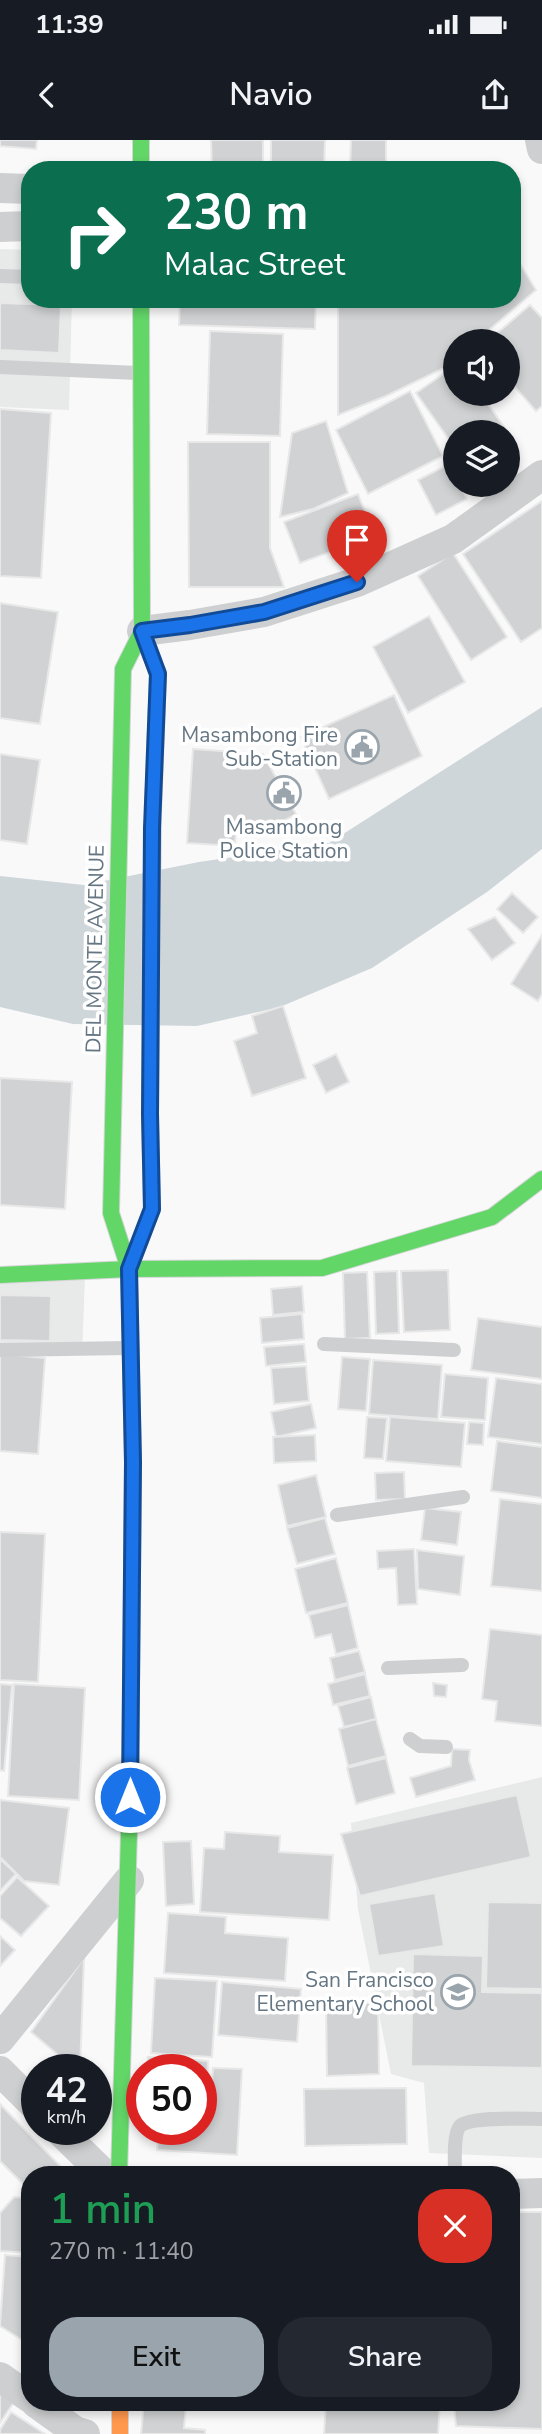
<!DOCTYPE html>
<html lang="en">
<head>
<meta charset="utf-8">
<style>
  body { margin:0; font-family:"Nunito Sans",sans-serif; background:#242831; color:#f1f3f6; height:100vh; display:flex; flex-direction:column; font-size:26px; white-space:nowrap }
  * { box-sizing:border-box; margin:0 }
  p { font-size:23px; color:#9ea1a6 }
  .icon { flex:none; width:38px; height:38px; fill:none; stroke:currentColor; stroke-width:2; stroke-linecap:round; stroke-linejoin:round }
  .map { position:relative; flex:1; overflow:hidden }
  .sheet { position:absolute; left:21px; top:2026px; width:499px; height:245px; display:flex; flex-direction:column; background:#171b24; border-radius:28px; box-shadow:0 4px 10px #0003 }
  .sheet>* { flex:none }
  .banner { position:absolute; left:21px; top:21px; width:500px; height:147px; border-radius:28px; box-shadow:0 4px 10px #0003; background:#0b6e4f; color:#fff; overflow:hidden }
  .fabs { position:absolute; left:443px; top:189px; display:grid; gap:14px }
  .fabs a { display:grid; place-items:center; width:77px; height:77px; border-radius:50%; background:#171b24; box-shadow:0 4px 10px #0003; font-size:35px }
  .speed { position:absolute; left:21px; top:1914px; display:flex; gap:14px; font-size:35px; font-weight:700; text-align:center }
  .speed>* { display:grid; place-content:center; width:91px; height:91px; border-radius:50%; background:#171b24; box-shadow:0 4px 10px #0003; line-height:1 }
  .speed small { font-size:18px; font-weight:400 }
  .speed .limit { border:10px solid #d22; background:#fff; color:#111 }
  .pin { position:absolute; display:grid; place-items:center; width:60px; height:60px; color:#fff; margin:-72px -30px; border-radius:50% 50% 50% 0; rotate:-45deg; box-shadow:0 0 7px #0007 }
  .pin .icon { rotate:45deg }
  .me { position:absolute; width:77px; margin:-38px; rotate:0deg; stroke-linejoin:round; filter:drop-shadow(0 0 5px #0008) }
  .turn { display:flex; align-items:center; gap:24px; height:147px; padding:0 28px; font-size:32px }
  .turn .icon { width:91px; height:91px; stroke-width:2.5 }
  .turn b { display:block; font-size:49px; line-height:60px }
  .round { display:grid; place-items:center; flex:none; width:74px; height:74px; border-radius:28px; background:#242831 }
  .summary { display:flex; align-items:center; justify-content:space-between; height:119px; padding:0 28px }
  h1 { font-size:42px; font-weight:600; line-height:52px; color:#1e9e55 }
  .button { display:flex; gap:14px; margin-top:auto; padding:14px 28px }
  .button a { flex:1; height:80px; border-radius:28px; background:#99a4ac; color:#111; font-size:28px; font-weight:600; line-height:80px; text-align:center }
  .button a+a { background:#242831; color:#f1f3f6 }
  .status { display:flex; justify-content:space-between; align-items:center; height:49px; padding:0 35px; background:#171b24; direction:ltr }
  .status svg { height:19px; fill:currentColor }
  header { display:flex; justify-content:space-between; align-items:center; height:91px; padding:0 28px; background:#171b24; font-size:32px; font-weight:600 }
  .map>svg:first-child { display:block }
</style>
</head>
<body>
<div class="status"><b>11:39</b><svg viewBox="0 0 49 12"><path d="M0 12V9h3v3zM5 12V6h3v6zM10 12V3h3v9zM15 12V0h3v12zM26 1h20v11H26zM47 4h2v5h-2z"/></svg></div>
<header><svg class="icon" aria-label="back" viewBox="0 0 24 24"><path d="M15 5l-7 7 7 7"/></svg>Navio<svg class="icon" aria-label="share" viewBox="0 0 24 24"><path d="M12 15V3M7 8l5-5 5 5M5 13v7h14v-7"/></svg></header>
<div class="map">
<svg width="542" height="2294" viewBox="0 0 542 2294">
  <rect width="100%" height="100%" fill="#f9f9f9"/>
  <path fill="#e8e9e9" d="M0 109 30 110V159H72L69 270 0 267Z
    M85 1136 82 1215 0 1212V1138Z
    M542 1637V2018L429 2013 424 1943 391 1934 358 1769 351 1683Z"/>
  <path fill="#ced6d9" d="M542 567V709L487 752 372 828 280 867 197 886 73 884 0 867V736L84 745 199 722 329 703Z"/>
  <path fill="#d0d2d3" stroke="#e8e8e8" stroke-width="2" d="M0 0H37L36 9 0 6Z
    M211 0H263V30H212Z
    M271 0H325L324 30H271Z
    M351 0H386V30H350Z
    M513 112 536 150 476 201H455V219L446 227 386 256 338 275V159H513Z
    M180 159H316L315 189 179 185Z
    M0 163 61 165 59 213 0 210Z
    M530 165 542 178V266L536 271 508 239V201H488Z
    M210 191 283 194 280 296 207 294Z
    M455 226V254H481L511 297 508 300V292H455V308L416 253Z
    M410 251 443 316 368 354 336 290Z
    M0 269 51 273 41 438 0 436Z
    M326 281 348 353 313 369 280 377 292 293Z
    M188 302H270V408L284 447H189Z
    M449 324 455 335V345H460L467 359 436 375 418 340Z
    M358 354 374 396 300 423 284 382Z
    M542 361V488L521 502 463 414Z
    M453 413 507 497 471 520 418 436Z
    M0 463 58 472 40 584 0 578Z
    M429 476 465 542 408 573 373 507Z
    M394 555 422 616 329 659 301 597Z
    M193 609 263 614 296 674 271 688 236 686 235 706 187 703Z
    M0 614 40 620 27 704 0 700Z
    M512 753 538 777 523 793 497 769Z
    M495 777 515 803 492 820 468 789Z
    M542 795V854L538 861 511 844Z
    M283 866 306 938 252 956 234 901 257 893 252 876Z
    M336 914 349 942 326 953 313 925Z
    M0 938 72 942 65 1069 0 1065Z
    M448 1130 450 1190 404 1192 401 1131Z
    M397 1131 399 1193 376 1194 374 1132Z
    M367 1132 370 1198 345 1199 343 1133Z
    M302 1146 304 1172 273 1175 271 1149Z
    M0 1155 51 1156 50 1201 0 1200Z
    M302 1174 304 1199 262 1203 260 1178Z
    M478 1178 542 1187V1239L471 1230Z
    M304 1204 306 1222 266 1226 264 1207Z
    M0 1214 45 1218 38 1314 0 1311Z
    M342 1217 370 1219 366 1271 338 1269Z
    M373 1220 442 1225 438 1279 369 1274Z
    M306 1226 309 1261 274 1264 271 1228Z
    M445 1234 488 1238 485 1280 441 1277Z
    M496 1238 542 1244V1304L488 1297Z
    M311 1264 316 1288 276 1297 271 1272Z
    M367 1277 387 1278 383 1319 364 1318Z
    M390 1277 465 1283 461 1327 386 1321Z
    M469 1282 484 1283 483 1305 467 1304Z
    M315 1295 316 1321 274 1323 273 1297Z
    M497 1301 542 1307V1358L491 1351Z
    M404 1332 405 1359 376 1360 375 1333Z
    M316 1335 326 1377 287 1386 278 1345Z
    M500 1359 542 1364V1451L491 1446Z
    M425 1368 461 1372 457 1405 421 1400Z
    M325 1378 335 1414 297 1424 287 1388Z
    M0 1392 45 1394 38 1542 0 1540Z
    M414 1409 417 1464 398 1465 396 1428 378 1429 377 1411Z
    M417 1410 464 1416 460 1455 418 1449Z
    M336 1418 348 1463 306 1473 295 1429Z
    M348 1465 358 1508 336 1514 331 1494 315 1498 309 1475Z
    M490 1489 542 1495V1586L495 1581 497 1561 482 1559Z
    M359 1511 365 1532 335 1540 330 1518Z
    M365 1534 370 1556 333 1565 328 1544Z
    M433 1543 447 1545 446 1557 434 1556Z
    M0 1544 12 1545 4 1631 0 1630Z
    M14 1544 85 1548 79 1660 8 1656Z
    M371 1557 376 1579 344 1587 338 1566Z
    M376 1579 386 1616 348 1626 339 1589Z
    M452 1609 470 1610 469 1620 475 1640 416 1657 410 1638 451 1626Z
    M386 1618 395 1653 356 1664 347 1628Z
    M517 1655 531 1717 360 1756 341 1694Z
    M0 1660 69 1668 59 1745 24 1741 0 1717Z
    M225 1692 280 1696 279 1712 333 1715 329 1780 200 1772 204 1708 224 1709Z
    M191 1701 194 1764 166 1766 163 1702Z
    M0 1719 16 1734 0 1751Z
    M17 1737 49 1766 21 1796 0 1778V1756Z
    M435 1753 444 1806 378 1816 369 1764Z
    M488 1762 542 1763V1849L486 1848Z
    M168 1773 226 1777 225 1793 288 1798 285 1841 164 1833Z
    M0 1796 15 1810 0 1826Z
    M413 1814 483 1816 482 1852 542 1853V1928L411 1926Z
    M84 1818 80 1930H76L31 1892Z
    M155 1838 217 1841 212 1917 151 1913Z
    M222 1842 301 1849 297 1902 218 1895Z
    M326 1863H378L379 1934 327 1936Z
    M148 1917 208 1921 206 1960H201V1930H147Z
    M213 1928 242 1929 237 2015 157 2010 159 1990H201V1967H211Z
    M406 1948 407 2004 305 2006 304 1949Z
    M0 1964 69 2035H30V2051L0 2021Z
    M14 2057 30 2058V2113L0 2111V2073Z
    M511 2072H542V2289L456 2286 454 2263H511Z
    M5 2115 30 2117V2205L0 2186Z
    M0 2234 22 2250 0 2283Z
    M144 2263 186 2264 184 2288 205 2290V2294H141Z
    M326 2263H440L438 2294H324Z
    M11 2272 45 2294H0V2290Z"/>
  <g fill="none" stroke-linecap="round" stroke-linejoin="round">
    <g stroke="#d5d6d7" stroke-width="18">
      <path id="fast" d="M141 0V30
        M141 159 142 491 158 534 153 673
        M0 1135 129 1129 322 1128 492 1077 542 1039
        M131 1228 129 1129 111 1073 123 529 142 491
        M119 2035 130 1658"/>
    </g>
    <g stroke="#d5d6d7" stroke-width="18">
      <path id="slow" d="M129 1129 152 1069 150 974 153 673
        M130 1658 133 1322 131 1228
        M120 2263V2294"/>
    </g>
    <path stroke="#cecfd0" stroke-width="14" d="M0 136 30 137
      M29 136V86
      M0 227 138 233
      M324 1204 454 1210
      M0 1210 128 1208
      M337 1375 463 1357
      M388 1528 462 1525
      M410 1599 420 1606 446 1607
      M455 2035C455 2024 453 1994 460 1986 471 1976 526 1979 542 1979"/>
    <path stroke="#cecfd0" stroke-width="30" d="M540 0 542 9
      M0 48 30 49
      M0 87 30 86
      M142 491 190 485 264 472 357 442 453 399 542 335
      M0 1899 129 1740
      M0 1931 37 1968
      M59 1990 105 2035
      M511 2054 542 2053
      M0 2237 30 2258
      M36 2263 75 2291 85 2294"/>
    <use href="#fast" stroke="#63d668" stroke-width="16"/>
    <use href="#slow" stroke="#ff974d" stroke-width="16"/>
  </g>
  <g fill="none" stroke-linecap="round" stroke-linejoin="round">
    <g stroke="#114b97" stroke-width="18">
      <path id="route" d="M130 1657 133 1322 129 1129 152 1069 150 974 152 688 158 534 142 491 190 485 264 472 357 442"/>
    </g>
    <use href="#route" stroke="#1a73e8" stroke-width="12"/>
  </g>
  <defs>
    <g id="civic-ring" transform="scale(1.75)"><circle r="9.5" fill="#fff" stroke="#99a4ac" stroke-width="1.5"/><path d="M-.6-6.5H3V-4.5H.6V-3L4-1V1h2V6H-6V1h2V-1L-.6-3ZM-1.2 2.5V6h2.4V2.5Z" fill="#99a4ac"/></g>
    <g id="school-ring" transform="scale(1.75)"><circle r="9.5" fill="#fff" stroke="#99a4ac" stroke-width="1.5"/><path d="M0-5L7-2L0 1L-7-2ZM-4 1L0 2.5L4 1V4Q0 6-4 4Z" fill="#99a4ac"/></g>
  </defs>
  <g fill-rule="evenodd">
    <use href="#civic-ring" x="362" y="607"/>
    <use href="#civic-ring" x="284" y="653"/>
    <use href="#school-ring" x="458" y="1852"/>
  </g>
  <g text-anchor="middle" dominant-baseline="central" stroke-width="7" stroke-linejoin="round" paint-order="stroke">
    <g font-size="21" fill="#657683" stroke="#fff" text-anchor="end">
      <text x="338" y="595">Masambong Fire<tspan x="338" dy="24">Sub-Station</tspan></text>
      <text x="284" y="687" text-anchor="middle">Masambong<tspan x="284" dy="24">Police Station</tspan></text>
      <text x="434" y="1840">San Francisco<tspan x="434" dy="24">Elementary School</tspan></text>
    </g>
    <g font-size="21" fill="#657683" stroke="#fff">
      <text transform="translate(95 809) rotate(-89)">DEL MONTE AVENUE</text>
    </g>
  </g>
</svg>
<div class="fabs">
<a><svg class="icon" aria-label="sound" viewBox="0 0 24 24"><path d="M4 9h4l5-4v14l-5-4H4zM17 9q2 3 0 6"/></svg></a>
<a><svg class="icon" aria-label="layers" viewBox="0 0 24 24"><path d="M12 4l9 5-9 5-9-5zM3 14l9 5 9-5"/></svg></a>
</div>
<div class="speed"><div>42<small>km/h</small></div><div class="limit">50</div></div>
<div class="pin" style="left:357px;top:442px;background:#d93025"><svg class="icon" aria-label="arrive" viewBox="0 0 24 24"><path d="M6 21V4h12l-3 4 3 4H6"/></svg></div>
<svg class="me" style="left:130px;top:1657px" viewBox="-20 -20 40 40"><circle r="17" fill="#1a73e8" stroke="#fff" stroke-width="3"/><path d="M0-11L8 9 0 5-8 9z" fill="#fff"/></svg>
<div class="banner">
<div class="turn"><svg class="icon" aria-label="right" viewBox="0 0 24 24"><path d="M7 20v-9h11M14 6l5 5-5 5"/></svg><div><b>230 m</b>Malac Street</div></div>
</div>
<section class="sheet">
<div class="summary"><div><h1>1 min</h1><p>270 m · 11:40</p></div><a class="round" style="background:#d93025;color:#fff"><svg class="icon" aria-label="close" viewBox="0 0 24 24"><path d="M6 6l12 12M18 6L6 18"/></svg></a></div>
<div class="button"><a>Exit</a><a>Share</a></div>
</section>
</div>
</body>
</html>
